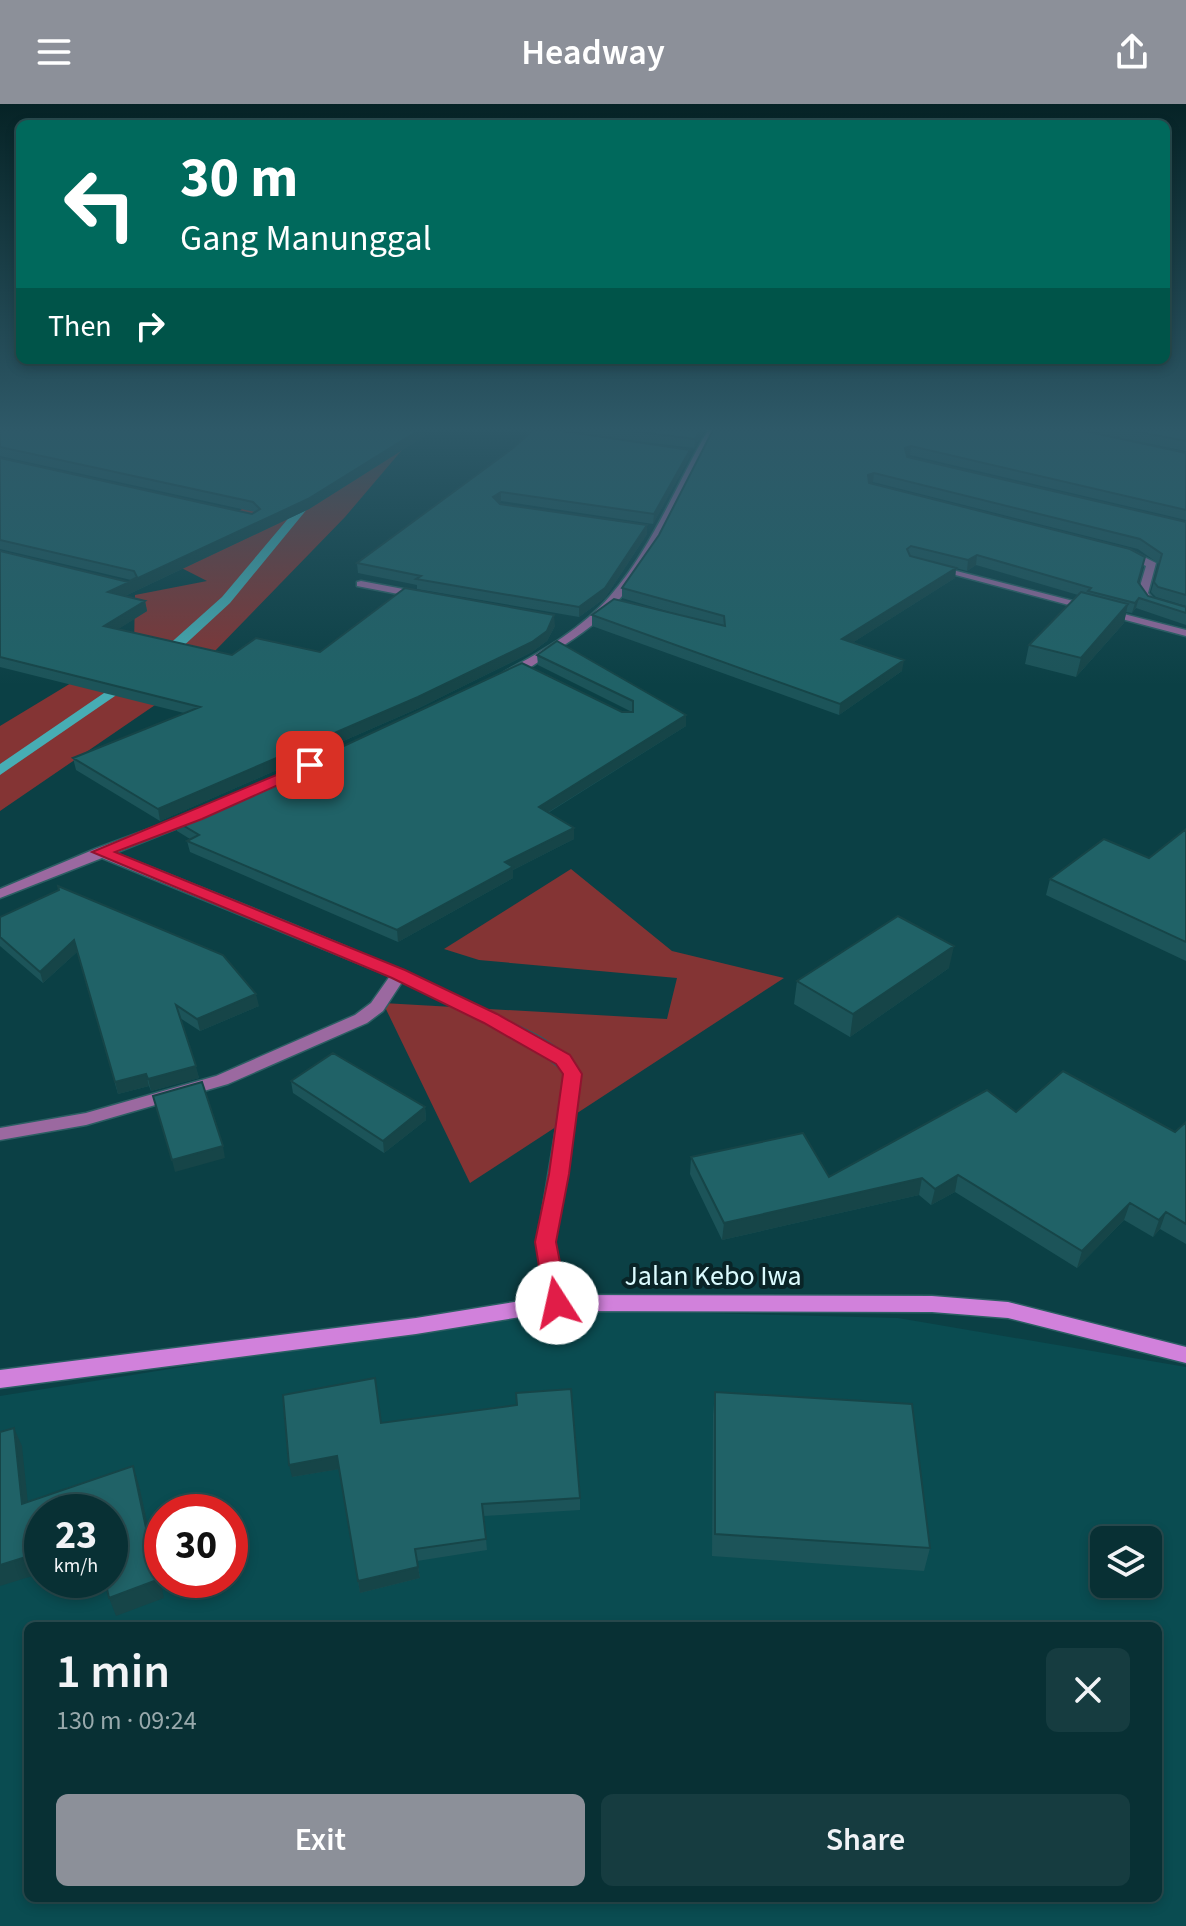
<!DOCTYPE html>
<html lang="en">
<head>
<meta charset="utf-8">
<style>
  body { margin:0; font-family:"Source Sans 3",sans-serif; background:#163c40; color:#f1f3f6; height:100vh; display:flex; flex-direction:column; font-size:30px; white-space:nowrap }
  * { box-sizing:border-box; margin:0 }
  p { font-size:26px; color:#98a9ac }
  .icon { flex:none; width:44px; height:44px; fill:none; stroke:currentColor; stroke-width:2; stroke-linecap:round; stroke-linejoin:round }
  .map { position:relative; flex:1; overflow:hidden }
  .details { position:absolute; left:24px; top:1518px; width:1138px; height:280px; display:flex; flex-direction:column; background:#083034; border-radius:12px; box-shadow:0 4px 12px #0003,0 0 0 2px #294b4f }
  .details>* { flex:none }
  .banner { position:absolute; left:16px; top:16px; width:1154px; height:244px; border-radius:12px; box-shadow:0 4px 12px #0003,0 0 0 2px #294b4f; background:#00695c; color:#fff; overflow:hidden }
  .fabs { position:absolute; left:1090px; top:1422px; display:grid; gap:16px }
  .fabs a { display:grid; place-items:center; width:72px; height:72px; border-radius:12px; background:#083034; box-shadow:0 4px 12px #0003,0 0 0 2px #294b4f; font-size:40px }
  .speed { position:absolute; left:24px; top:1390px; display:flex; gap:16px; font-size:40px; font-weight:700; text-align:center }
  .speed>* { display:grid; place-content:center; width:104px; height:104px; border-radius:50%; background:#083034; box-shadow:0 4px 12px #0003,0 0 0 2px #294b4f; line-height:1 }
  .speed small { font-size:20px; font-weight:400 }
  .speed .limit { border:12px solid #d22; background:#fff; color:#111 }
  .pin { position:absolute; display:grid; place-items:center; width:68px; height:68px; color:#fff; margin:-34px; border-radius:16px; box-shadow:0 4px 12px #0006 }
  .me { position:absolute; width:88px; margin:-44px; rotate:350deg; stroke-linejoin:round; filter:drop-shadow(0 0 6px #0008) }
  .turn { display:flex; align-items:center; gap:28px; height:168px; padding:0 32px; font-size:36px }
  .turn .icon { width:104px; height:104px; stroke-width:2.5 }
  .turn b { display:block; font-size:56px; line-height:68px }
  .then { display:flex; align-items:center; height:76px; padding:0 32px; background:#0003; gap:16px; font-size:30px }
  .round { display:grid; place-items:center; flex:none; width:84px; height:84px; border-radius:12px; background:#163c40 }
  .summary { display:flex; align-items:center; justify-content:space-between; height:136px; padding:0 32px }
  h1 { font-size:48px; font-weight:600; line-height:60px }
  .action { display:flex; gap:16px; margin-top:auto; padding:16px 32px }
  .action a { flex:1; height:92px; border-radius:12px; background:#8c9099; color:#fff; font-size:32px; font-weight:600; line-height:92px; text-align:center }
  .action a+a { background:#163c40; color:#f1f3f6 }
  header { display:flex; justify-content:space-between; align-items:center; height:104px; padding:0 32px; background:#8c9099; color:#fff; font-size:36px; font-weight:600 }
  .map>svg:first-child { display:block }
</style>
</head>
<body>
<header><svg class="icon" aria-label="menu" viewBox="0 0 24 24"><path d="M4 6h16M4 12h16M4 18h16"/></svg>Headway<svg class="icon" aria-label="share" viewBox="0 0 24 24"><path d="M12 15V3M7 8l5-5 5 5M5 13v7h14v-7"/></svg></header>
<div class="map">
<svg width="1186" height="1822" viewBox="0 0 1186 1822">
  <rect width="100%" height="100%" fill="#0b4045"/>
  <path fill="#0a4c51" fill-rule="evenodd" d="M545 1205 898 1214 1186 1263V1822H0V1292ZM42 1408H110V1476H42ZM162 1408H230V1476H162ZM1104 1436H1148V1480H1104ZM28 1522H1158V1794H28Z"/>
  <path fill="#843434" d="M419 326 345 413 177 586 0 707V622L134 541 135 491 207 477 158 452 212 424 272 386Z
    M571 765 672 847 784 874 470 1079 383 899 667 915 677 874 479 856 444 845Z"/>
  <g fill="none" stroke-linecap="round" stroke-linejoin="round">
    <path fill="#47adb4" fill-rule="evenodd" d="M308 391 317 393 230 499 166 558H156V552L222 493Z
      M126 574 131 575V581L0 671V660Z"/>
    <g stroke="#2c5e63" stroke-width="3">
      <path id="street" d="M708 326H716C684 383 660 452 615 500 596 521 571 537 547 552 535 560 518 574 504 572V568C541 548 583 524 610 492 652 444 676 381 708 326Z
        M1122 446H1130L1156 459 1148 489 1154 496 1186 505V511L1146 500 1138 489 1146 462 1122 450Z
        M933 461 1186 526V532L933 465Z
        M361 477 419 488 424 491 419 494 357 482V478Z
        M195 708 202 712 200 715 115 749C238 799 362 845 480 905 515 922 560 936 581 970L555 1138 567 1199 564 1204 557 1207 550 1204 547 1199 537 1138 565 970C544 941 439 896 402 878L383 907 367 919 228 980 86 1021 0 1036V1024L86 1009 216 972 355 911 371 899 390 872 102 754 0 794V785L95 745Z"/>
    </g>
    <g stroke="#2c5e63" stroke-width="3">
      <path id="secondary" d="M557 1191 932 1192 1008 1198 1186 1243V1259L1008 1214 932 1208 557 1207 416 1230 0 1284V1266L416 1214Z"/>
    </g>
    <use href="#street" fill="#9b69a0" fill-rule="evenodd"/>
    <use href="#secondary" fill="#d181db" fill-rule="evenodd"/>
  </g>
  <path fill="#1c5459" d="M0 326H434L309 405 125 492 145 497 147 507 118 525 232 551 320 548 555 522 547 537 532 548 419 604 160 717 76 666 73 654 184 609 0 563V447L128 478 131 476 0 445V354L252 410 255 408 0 352Z
    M526 326H704L694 344 593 332 689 354 653 420 501 397 499 399 647 430 605 494 579 513 417 485V481L358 469 357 459 513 344 527 331Z
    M713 326 1186 349V416L910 351 906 352 1186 418V502L1156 493 1151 488 1159 460 1138 445 873 378 869 379 1138 478 1148 492 1186 503V521L1136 504 1132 509 1126 508 1124 519 1076 573 1025 560 1029 541 1078 491 976 461 967 467 956 464 955 474 852 539 902 567 839 611 592 522V511H680L622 494V484L659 431Z
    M1081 326H1186V347Z
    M537 551 686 611V622L548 709 574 735 513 766V774L398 838 190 748 187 737 190 735 177 727 174 716 622 608H632L538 561Z
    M1186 725V857L1046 791 1050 775 1149 754Z
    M0 813 259 902 200 927 180 914 199 974 151 987 149 982 118 990 77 848 43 879 0 842Z
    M949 864 850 933 794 900 797 877Z
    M291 977 425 1003 426 1016 384 1049 293 989Z
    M1016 1008 1175 1028 1186 1018V1140L1160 1125 1153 1133 1124 1116 1077 1164 955 1088 931 1101 919 1091 722 1136 690 1070 691 1053 829 1073Z
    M715 1288 930 1444 924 1467 712 1452 713 1311Z
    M381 1319 580 1394V1406L484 1412 487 1446 417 1457 420 1474 360 1489 339 1365 292 1373Z"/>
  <path fill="#164548" d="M419 326H434L309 405 110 499 108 488Z
    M700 326H704L694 344 695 335Z
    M911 342 910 351 904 353 905 344Z
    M690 346 689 354 653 420 654 410Z
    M874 369 873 378 867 380 868 371Z
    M501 388V397L493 402V393Z
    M647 421V430L605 494 579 513V503Z
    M977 451 976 461 967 467 968 456Z
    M956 464 955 474 841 546 842 535Z
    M1139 494 1136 504 1132 509 1135 499Z
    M145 497 147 507 106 533 104 522Z
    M1128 500 1124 519 1076 573 1081 554Z
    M554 511 555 522 547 537 532 548 419 604 160 717 158 705Z
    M904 556 902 567 839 611 840 600Z
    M686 611V622L539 714V703Z
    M574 724V735L513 766V774L398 838 397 826 505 758Z
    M74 836 77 848 43 879 40 868Z
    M954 842 949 864 850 933 853 910Z
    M256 890 259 902 200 927 197 915Z
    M196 962 199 974 151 987 148 975Z
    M146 970 149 982 118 990 115 978Z
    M425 1003 426 1016 384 1049 383 1037Z
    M223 1042 225 1054 175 1068 172 1056Z
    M958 1071 955 1088 931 1101 935 1085Z
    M922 1074 919 1091 722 1136 724 1119Z
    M1130 1099 1124 1116 1077 1164 1082 1147Z
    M1166 1108 1160 1125 1153 1133 1159 1116Z
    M14 1324 22 1342 30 1419 22 1400Z
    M337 1352 340 1365 292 1373 289 1361Z
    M133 1362 139 1381 164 1494 116 1512 109 1494Z
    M42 1448V1469L0 1482V1461Z
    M418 1463 420 1474 360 1489 358 1477Z"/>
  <path fill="#206267" stroke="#164548" stroke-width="2" d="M0 326H419L308 395 108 488 145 497 104 522 232 551 256 534 320 548 405 484 554 511 547 527 532 538 418 593 158 705 73 654 200 603 0 553V447L128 478 137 473 134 467 0 436V354L252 410 260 405 253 398 0 343Z
    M529 326H556L690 346 654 410 501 388 493 393 500 400 647 421 605 484 579 503 416 475 421 472 357 459 513 344 530 329Z
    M624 326H700L695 335Z
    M713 326H1080L1186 349V406L911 342 905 344 907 353 1186 418V491L1158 483 1154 478 1162 450 1140 435 874 369 868 371 869 379 1130 445 1145 453 1138 478 1148 492 1186 503V509L1139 494 1135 499 1088 487 1091 484 977 451 968 456 911 442 907 445 910 452 956 464 842 535 904 556 840 600 592 511 614 495 725 522 724 512 622 484 659 431Z
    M1129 326H1186V337Z
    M1081 488 1128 500 1081 554 1029 541Z
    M557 537 686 611 539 703 574 724 505 758 513 763 397 826 187 737 199 731 174 716 320 653 522 559 622 608H633V597L537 551Z
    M1186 725V838L1050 775 1104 735 1149 754Z
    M58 782 223 851 256 890 197 915 176 901 196 962 148 975 146 970 115 978 74 836 40 868 0 833V813L59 786Z
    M898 812 954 842 853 910 797 877Z
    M333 949 425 1003 383 1037 291 977Z
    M1063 967 1175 1028 1186 1018V1120L1166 1108 1159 1116 1130 1099 1082 1147 958 1071 935 1085 922 1074 724 1119 691 1053 803 1029 829 1073 987 986 1016 1008Z
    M202 978 223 1042 172 1056 153 992Z
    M375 1274 381 1319 517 1301 516 1289 571 1285 580 1394 482 1400 486 1435 415 1445 418 1463 358 1477 337 1352 289 1361 283 1291Z
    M715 1288 912 1300 930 1444 715 1430Z
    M14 1324 22 1400 133 1362 157 1476 109 1494 105 1476H110V1408H42V1448L0 1461V1328Z"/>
  <linearGradient id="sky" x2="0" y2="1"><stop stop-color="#062326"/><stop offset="0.56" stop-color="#2e5968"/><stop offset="1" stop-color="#2e5968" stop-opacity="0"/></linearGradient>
  <rect width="1186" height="581" fill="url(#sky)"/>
  <path fill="#e11d48" stroke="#92132f" stroke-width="2" d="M310 657 316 658V664L202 715 115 748 405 866 497 910 570 951 582 970 569 1070 556 1138 568 1199 565 1205 557 1208 549 1205 545 1199 535 1138 549 1070 563 970 556 960 484 919 392 874 92 748Z"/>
  <g text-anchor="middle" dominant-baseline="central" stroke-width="8" stroke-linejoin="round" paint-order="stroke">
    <g font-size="28" fill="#dbfbfe" stroke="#092427">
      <text x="713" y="1172">Jalan Kebo Iwa</text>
    </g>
  </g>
</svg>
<div class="fabs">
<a><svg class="icon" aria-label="layers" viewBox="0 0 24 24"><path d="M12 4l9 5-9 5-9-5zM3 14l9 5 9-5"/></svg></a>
</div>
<div class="speed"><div>23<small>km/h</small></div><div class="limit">30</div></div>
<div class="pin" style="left:310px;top:661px;background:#d93025"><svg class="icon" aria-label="arrive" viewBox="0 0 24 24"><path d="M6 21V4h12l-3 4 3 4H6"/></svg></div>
<svg class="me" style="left:557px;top:1199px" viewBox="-20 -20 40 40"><circle r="19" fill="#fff"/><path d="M0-13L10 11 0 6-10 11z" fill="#e11d48"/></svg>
<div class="banner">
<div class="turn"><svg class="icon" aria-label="left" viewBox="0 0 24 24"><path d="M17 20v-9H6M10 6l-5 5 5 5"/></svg><div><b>30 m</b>Gang Manunggal</div></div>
<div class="then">Then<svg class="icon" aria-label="right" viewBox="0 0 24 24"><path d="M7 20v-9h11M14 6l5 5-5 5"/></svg></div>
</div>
<section class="details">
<div class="summary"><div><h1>1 min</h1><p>130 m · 09:24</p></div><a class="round"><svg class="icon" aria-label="close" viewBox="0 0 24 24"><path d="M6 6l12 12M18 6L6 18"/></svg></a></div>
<div class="action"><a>Exit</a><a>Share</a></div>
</section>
</div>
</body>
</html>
